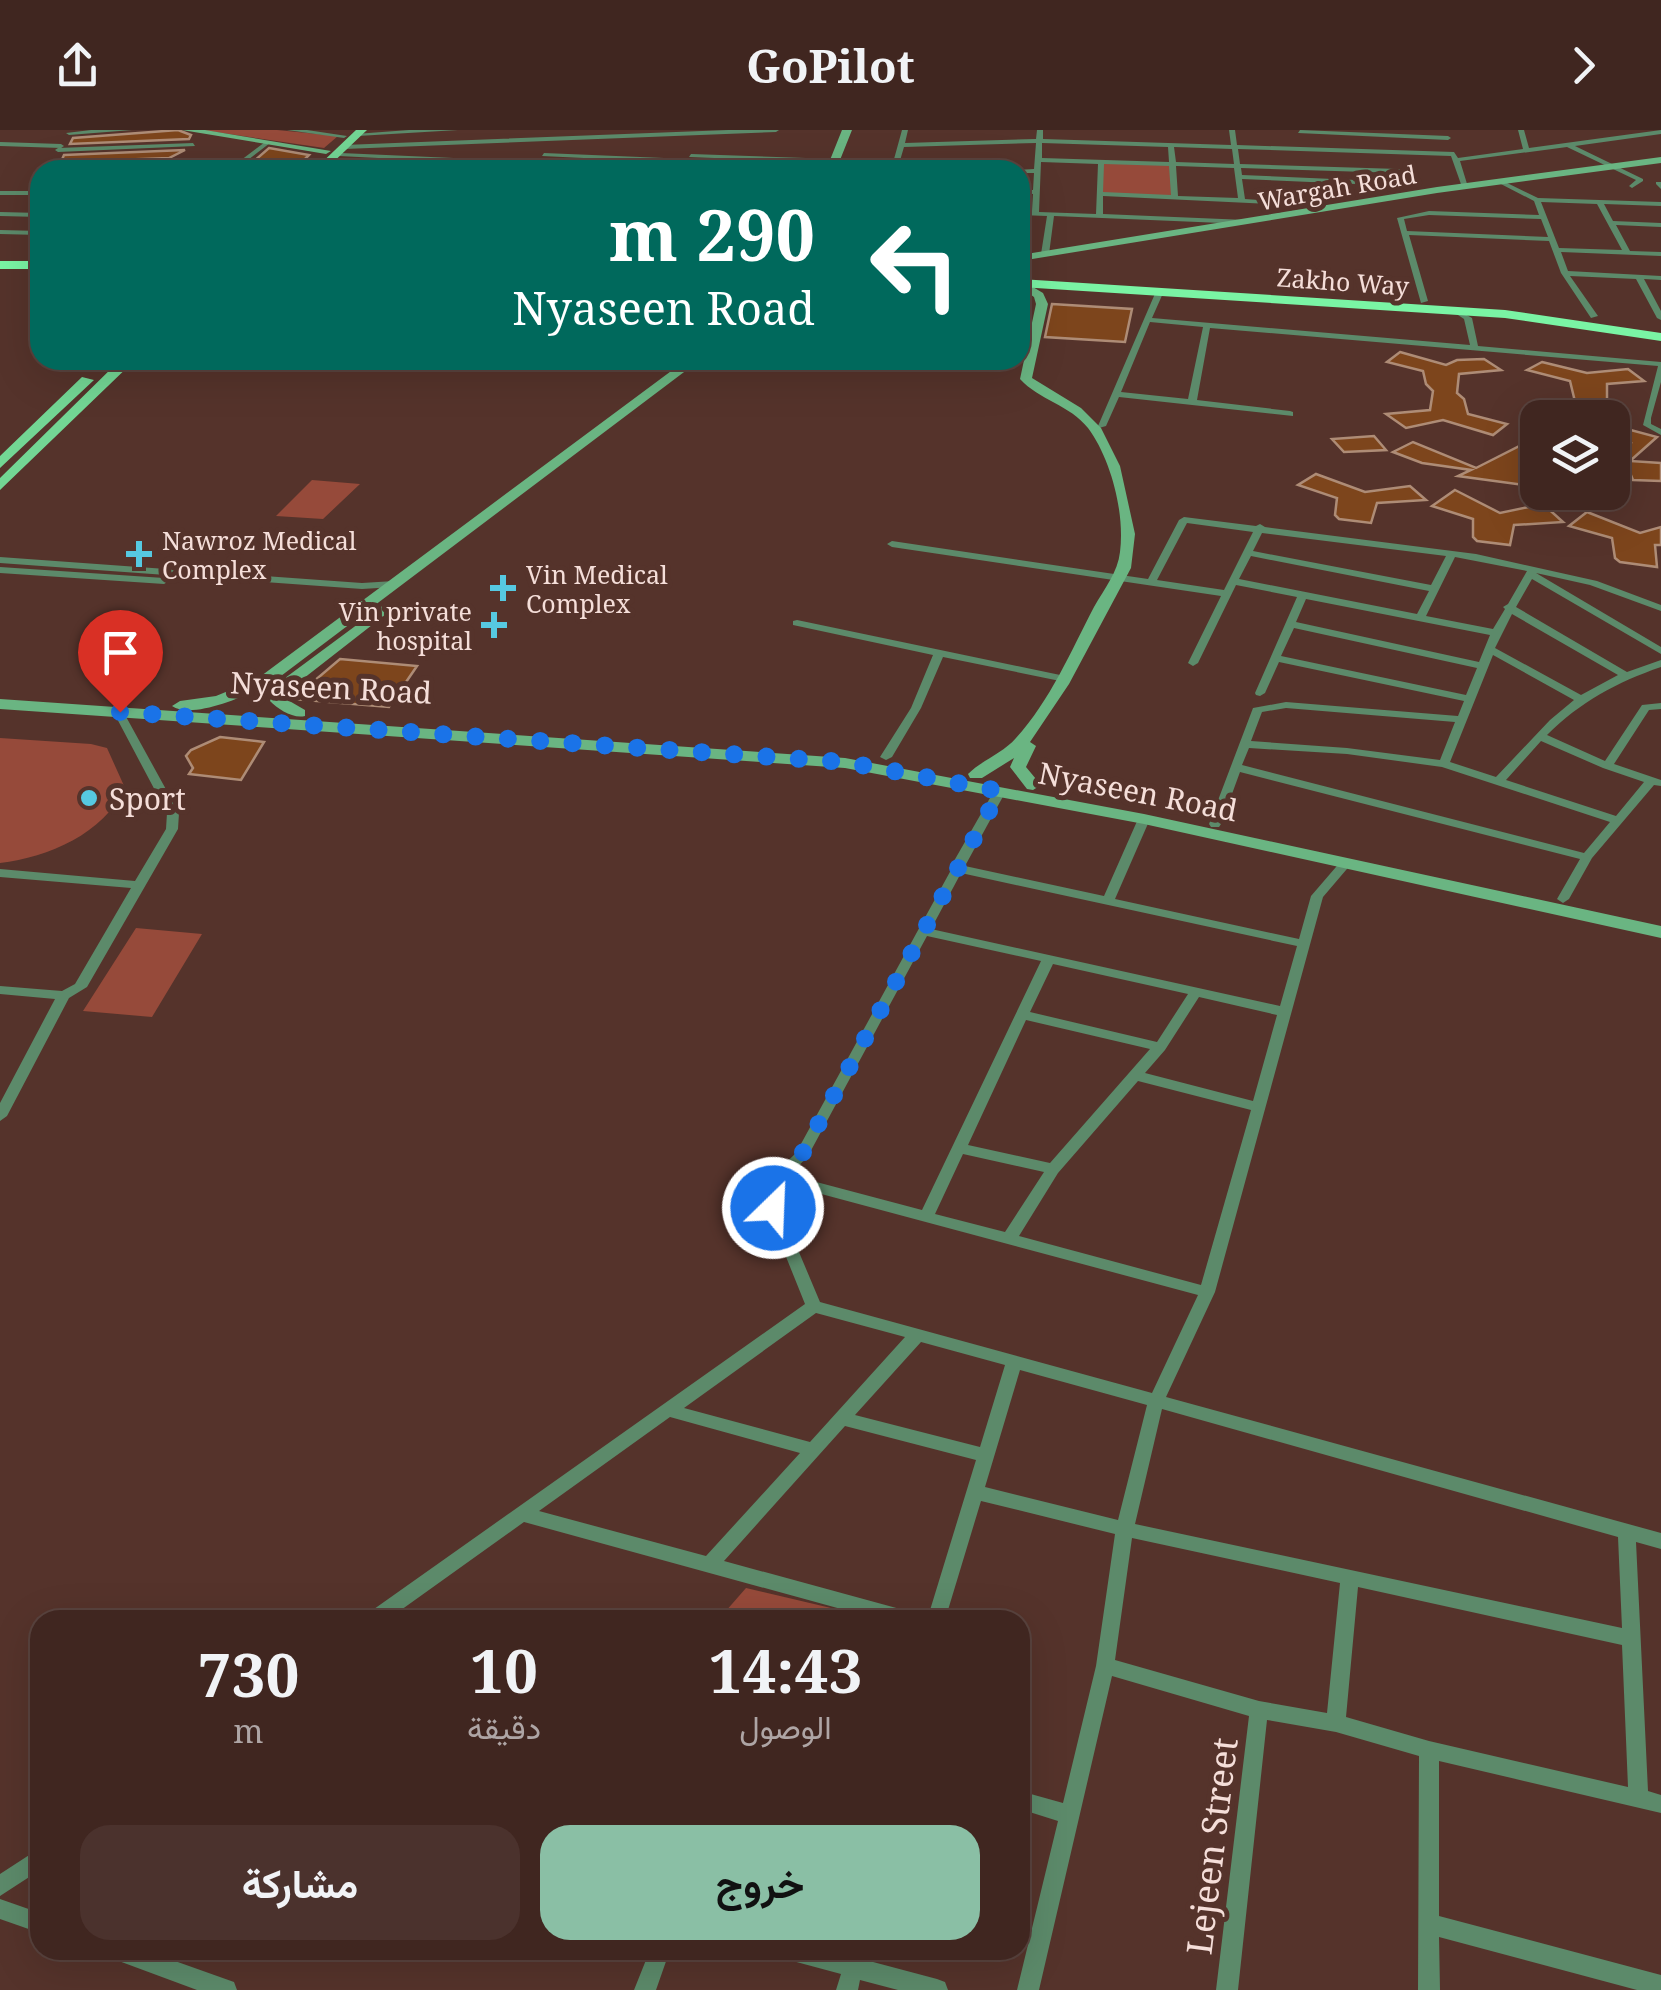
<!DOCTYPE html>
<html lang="ar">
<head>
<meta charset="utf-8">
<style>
  body { margin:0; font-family:"Noto Serif",Vazirmatn,serif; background:#4b322d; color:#f1f3f6; direction:rtl; height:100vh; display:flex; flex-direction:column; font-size:38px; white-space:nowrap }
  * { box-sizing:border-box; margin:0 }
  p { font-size:32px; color:#aea5a5 }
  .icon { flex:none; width:55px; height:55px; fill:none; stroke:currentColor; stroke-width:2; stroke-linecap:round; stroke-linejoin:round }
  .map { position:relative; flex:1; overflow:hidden; direction:ltr }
  .details { position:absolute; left:30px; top:1480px; width:1000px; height:350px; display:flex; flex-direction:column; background:#402620; border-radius:30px; box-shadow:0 10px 40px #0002,0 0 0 2px #59433e; direction:rtl }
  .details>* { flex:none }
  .hud { position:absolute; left:30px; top:30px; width:1000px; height:210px; border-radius:30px; box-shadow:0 10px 40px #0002,0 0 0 2px #59433e; direction:rtl; background:#00695c; color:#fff; overflow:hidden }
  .fabs { position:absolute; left:1520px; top:270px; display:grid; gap:20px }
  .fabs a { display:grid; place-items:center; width:110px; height:110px; border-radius:20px; background:#402620; box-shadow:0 10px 40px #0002,0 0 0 2px #59433e; font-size:50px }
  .pin { position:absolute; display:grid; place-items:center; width:85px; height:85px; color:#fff; margin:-102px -42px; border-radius:50% 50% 50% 0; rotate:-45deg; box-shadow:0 0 10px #0007 }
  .pin .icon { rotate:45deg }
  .me { position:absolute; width:110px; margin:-55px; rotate:24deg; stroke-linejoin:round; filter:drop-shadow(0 0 8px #0008) }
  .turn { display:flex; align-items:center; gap:35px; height:210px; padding:0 50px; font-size:45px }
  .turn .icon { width:130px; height:130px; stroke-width:2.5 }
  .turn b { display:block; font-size:70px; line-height:85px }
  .eta { display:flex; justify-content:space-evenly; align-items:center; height:170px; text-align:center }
  .eta b { font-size:60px; font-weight:700; line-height:70px }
  .cta { display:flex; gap:20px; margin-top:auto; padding:20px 50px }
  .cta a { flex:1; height:115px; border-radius:30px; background:#8abfa5; color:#111; font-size:40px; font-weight:700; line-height:115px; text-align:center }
  .cta a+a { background:#4b322d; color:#f1f3f6 }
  header { display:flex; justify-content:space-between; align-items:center; height:130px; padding:0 50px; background:#402620; font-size:45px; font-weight:700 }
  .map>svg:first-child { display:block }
</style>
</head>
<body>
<header><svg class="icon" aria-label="forward" viewBox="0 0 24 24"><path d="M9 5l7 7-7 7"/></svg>GoPilot<svg class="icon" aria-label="share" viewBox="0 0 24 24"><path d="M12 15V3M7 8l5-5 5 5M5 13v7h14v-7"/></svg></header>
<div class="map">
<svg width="1661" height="1860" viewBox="0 0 1661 1860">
  <rect width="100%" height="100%" fill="#55332b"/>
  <path fill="#964a3a" d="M202 0H277L338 6 324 18Z
    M1101 32 1175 35V67L1100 64Z
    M312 350 360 354 323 389 276 386Z
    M0 608 91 614 107 618 125 658C103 704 49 727 0 733Z
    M136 798 202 804 152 887 83 881Z
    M746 1458 882 1490H718Z"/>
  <path fill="#7d451c" stroke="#ae8c76" stroke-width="2.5" d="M178 0 191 5 189 9 70 14 73 8Z
    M269 18 309 25 294 40H244Z
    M185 20 169 28 61 32 64 25Z
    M1052 174 1132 179 1125 212 1045 207Z
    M1400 222 1446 235 1457 230 1484 229 1501 240 1459 244 1457 263 1464 269 1468 284 1507 294 1493 305 1443 290 1406 298 1386 284 1430 280 1433 261 1426 254 1423 241 1387 232Z
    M1542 232 1587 243 1628 239 1644 251 1607 254V275L1623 288H1579L1570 251 1527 240Z
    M1612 295 1657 307 1630 331 1661 333V351L1633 350 1625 331 1631 313 1612 308Z
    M1374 306 1386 320 1344 322 1332 309Z
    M1529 311 1538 315V357L1458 346 1471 340 1422 333 1393 322 1413 312 1476 338Z
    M1316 344 1365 362 1410 356 1426 370 1377 373 1371 393 1339 389 1335 385 1337 368 1298 355Z
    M1455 360 1500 383 1543 374 1563 392 1514 395 1510 415 1477 411 1473 407V389L1432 376Z
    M1587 382 1640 403 1661 397V415H1655L1657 437 1620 432 1615 428 1612 408 1569 396Z
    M340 529 417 536 389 577 293 569Z
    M220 607 264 612 241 650 189 644 193 638 186 626 191 620Z"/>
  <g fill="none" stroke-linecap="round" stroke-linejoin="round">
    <path fill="#5c8a6a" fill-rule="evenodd" d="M91 0H132L69 5 66 3Z
      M287 0H307L347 6 344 8Z
      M409 0H458L358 6 355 4Z
      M728 0H779L776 2 344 19 341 17 344 15Z
      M902 0H908L905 13 1036 9 1037 0H1043V9L1231 15 1229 0H1235L1237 15 1454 22 1458 28 1523 19 1518 0H1524L1529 18 1661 0V4L1575 16 1643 49V51L1632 58 1629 56 1636 50 1567 17 1460 31 1468 57 1465 59 1462 57 1451 26 1238 19 1240 34 1399 39 1402 41 1399 43 1241 38 1242 45 1402 52 1405 54 1402 56 1242 49 1245 69 1272 71 1270 74 1103 66V84L1246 90 1249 92 1246 94 1054 86 1049 124 1045 126 1041 124 1047 86 1020 85V81H1032L1033 64 1020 63V59L1033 60 1034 43H1020V40H1017L1034 39 1036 13 904 17 899 34 1005 38 1008 40 898 38 897 40H891ZM1042 13 1168 17 1169 32 1042 28ZM1174 17 1232 19 1234 34 1176 32ZM1041 32 1098 34 1096 84 1039 82ZM1104 34 1169 36 1171 65 1103 62ZM1176 36 1234 38 1238 68 1178 66Z
      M1300 0 1448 6 1451 8 1448 10 1298 3Z
      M0 12 61 14 64 16 61 18 0 16Z
      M265 12 270 13 235 40H228Z
      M193 13 195 16 58 22 55 20 58 18Z
      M341 23 476 29 479 31 476 33 339 26Z
      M544 23 688 29 691 31 688 33 542 26Z
      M691 24 835 29 838 31 835 33 689 27Z
      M187 31 189 34 50 40 47 38 50 36Z
      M1501 50 1538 68 1661 72V76L1604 74 1613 91 1661 93V97L1616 95 1630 121 1661 122V126L1561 122 1568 141 1661 146V150L1644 149 1661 181V190L1657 188 1636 149 1570 146 1598 186 1591 188 1561 143 1549 111 1409 105 1428 171 1421 173 1397 88 1429 81 1539 85 1534 71 1499 53ZM1541 72 1597 74 1622 120 1559 118ZM1429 85 1541 89 1548 107 1407 101 1404 89Z
      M1656 52H1661V59L1656 54Z
      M0 61H39L40 65H0Z
      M0 82 40 83V87L0 86Z
      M0 100 40 101V105L0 104Z
      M1157 159 1164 161 1152 188 1470 215 1464 189 1452 181 1456 179 1472 188 1478 216 1661 232V252L1651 288V294L1661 299V305L1643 295 1658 236 1210 198 1197 270 1290 281 1293 282V286L1119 267 1106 296 1099 298 1098 296ZM1150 192 1203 197 1188 269 1121 262Z
      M1184 387 1256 396 1260 394 1265 397 1476 424 1597 451 1661 475V481L1590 455 1536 443 1661 517V524L1532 449 1516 477 1627 542 1661 530V537C1617 552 1580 572 1547 605L1605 631 1642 575 1661 573V579L1649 580 1614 634 1661 650V656L1654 655 1592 728 1569 769 1563 773 1557 769 1580 729 1240 642 1221 694 1219 697H1211L1209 694 1253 578 1286 572 1458 586 1464 571 1279 532 1265 563 1260 566 1256 565 1255 563 1297 467 1236 455 1198 533 1193 536 1188 533 1221 466 892 417 887 414 892 411 1148 449 1179 390ZM1187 393 1253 402 1224 460 1157 450ZM1262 403 1446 426 1431 455 1253 421ZM1251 426 1429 461 1417 484 1239 449ZM1455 427 1527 441 1508 474 1503 477 1505 479 1493 499 1426 486ZM1306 469 1490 505 1479 532 1296 492ZM1512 484 1618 545 1581 565 1495 518ZM1294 498 1477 538 1466 565 1281 526ZM1493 525 1574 570 1550 590 1496 647 1450 632ZM1286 578 1455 592 1440 630 1347 618 1251 611 1262 582ZM1541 611 1603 638 1644 652 1616 686 1506 650ZM1249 618 1347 624 1442 637 1610 692 1584 723 1242 635Z
      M0 427 362 453 394 451 399 454 394 457 362 459 0 433Z
      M0 437 164 448 169 451 164 454 0 443Z
      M797 490 1065 546 1070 549 1065 552 943 527 921 578 892 627 886 630 880 627 911 578 933 525 793 495V491Z
      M122 568 127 571 124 583 179 683 178 699 87 857 69 868 7 986 0 991V973L55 869 0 864V856L62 861 75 854 131 758 0 747V739L135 751 166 699 167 683 114 583 117 571Z
      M1000 658 1006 661 965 736 1104 766 1138 689 1144 685 1150 689 1115 769 1299 809 1311 766 1342 730 1346 729 1352 733 1323 767 1215 1162 1166 1267 1661 1403V1419L1636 1412 1648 1661 1661 1665V1683L1439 1631V1786L1661 1845V1860H1637L1439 1807 1440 1860H1418L1419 1626 1336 1602 1267 1590 1238 1860H1216L1249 1586 1112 1546 1039 1860H1017L1058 1691 1020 1679V1661L1063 1673 1096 1536 1115 1404 981 1371 945 1490H927L976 1330 845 1296 724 1431 911 1482 917 1484 920 1490H881L524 1392 387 1490H364L367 1484 805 1174 766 1077 771 1047 796 1023 951 740 950 738 994 661ZM961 743 1297 816 1280 876 931 799ZM927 806 1041 831 922 1080 790 1045 808 1026ZM1053 834 1188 864 1157 912 1030 882ZM1199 867 1277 885 1253 971 1145 943 1165 920ZM1026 890 1150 919 1050 1033 968 1015ZM1138 951 1251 980 1201 1155 1019 1106 1058 1043ZM963 1024 1044 1042 1005 1102 935 1084ZM784 1054 1198 1165 1152 1263 820 1172 780 1077ZM816 1183 905 1207 810 1312 684 1278ZM921 1212 1005 1235 980 1317 855 1285ZM1020 1240 1147 1275 1118 1390 985 1357ZM1162 1279 1618 1407 1622 1498 1135 1394ZM670 1287 800 1323 706 1426 539 1381ZM1132 1408 1340 1453 1327 1583 1259 1571 1115 1530ZM1358 1457 1622 1515 1628 1657 1429 1611 1346 1587Z
      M40 1718V1740L0 1766V1744Z
      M0 1769 40 1783V1803L0 1789Z
      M105 1820H144L234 1852 237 1860H197L108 1827Z
      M650 1820H670L656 1860H634Z
      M779 1820H828L937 1849 945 1852 948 1860H898L860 1850 858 1860H836L841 1844 789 1830 782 1827Z"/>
    <path fill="#6ab582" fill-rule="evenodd" d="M182 0H205L331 21 326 24Z
      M842 0H852L836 40H826Z
      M1661 27V33L1437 63 1020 131V125L1437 57Z
      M1021 150 1043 163 1048 174 1032 248 1081 278 1101 298 1120 336 1135 404 1131 438 1069 554 1030 612 1036 616 1026 637 1041 655 1033 660 1027 659 1010 637 1014 628 982 648H970L968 644C982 630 1002 624 1016 608 1050 571 1071 521 1094 477 1104 459 1118 442 1120 422 1125 383 1111 329 1088 298 1070 275 1039 270 1020 249L1036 174 1034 167 1020 157Z
      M686 230H700L269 555C246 565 193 590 172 576L180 571 216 566 257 549Z
      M385 474 390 475V481L290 559 286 569 305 580V586C293 589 278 579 270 571L277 554Z
      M0 569 845 628 1144 684 1661 796V808L1144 694 845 638 0 579Z"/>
    <path fill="#73d694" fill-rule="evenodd" d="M356 0H367L325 40H314Z
      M120 230H135L0 360V348Z
      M82 247 94 250 0 338V326Z"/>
    <path fill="#7af4a4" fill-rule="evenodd" d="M0 131H40V139H0Z
      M1020 149 1505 180 1661 203V211L1505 188 1020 157Z"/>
  </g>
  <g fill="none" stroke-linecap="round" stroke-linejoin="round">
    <path stroke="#1a73e8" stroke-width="18" stroke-dasharray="0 32.4" d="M120 582 845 632 1000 661 801 1026C783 1043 772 1052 773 1078"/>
  </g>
  <g fill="#56c9e1" stroke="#55332b" stroke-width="4">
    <path d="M134 409h10v10h10v10h-10v10h-10v-10h-10v-10h10z"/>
    <path d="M498 443h10v10h10v10h-10v10h-10v-10h-10v-10h10z"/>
    <path d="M489 480h10v10h10v10h-10v10h-10v-10h-10v-10h10z"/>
    <circle cx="89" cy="668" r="10"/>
  </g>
  <g text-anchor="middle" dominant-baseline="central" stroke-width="10" stroke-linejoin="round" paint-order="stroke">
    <g font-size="25" fill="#f5ded9" stroke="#55332b">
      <text transform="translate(1337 57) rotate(-10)">Wargah Road</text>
      <text transform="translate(1343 151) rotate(4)">Zakho Way</text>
    </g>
    <g font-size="25" fill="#f5ded9" stroke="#55332b" text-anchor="start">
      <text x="162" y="410">Nawroz Medical<tspan x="162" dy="29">Complex</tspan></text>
      <text x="526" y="444">Vin Medical<tspan x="526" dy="29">Complex</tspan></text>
      <text x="472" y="481" text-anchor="end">Vin private<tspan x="472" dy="29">hospital</tspan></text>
    </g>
    <g font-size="30" fill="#f5ded9" stroke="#55332b">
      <text transform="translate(331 557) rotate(3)">Nyaseen Road</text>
      <text transform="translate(1138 661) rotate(11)">Nyaseen Road</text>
    </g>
    <g font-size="30" fill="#f5ded9" stroke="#55332b" text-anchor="start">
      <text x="109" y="668">Sport</text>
    </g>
    <g font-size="35" fill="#f5ded9" stroke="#55332b">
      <text transform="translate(1211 1716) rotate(-83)">Lejeen Street</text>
    </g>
  </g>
</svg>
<div class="fabs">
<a><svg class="icon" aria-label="layers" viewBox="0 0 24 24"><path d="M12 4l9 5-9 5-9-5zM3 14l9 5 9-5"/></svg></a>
</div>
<div class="pin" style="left:120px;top:582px;background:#d93025"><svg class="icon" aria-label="arrive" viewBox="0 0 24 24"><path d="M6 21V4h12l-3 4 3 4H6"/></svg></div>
<svg class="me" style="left:773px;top:1078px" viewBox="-20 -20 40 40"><circle r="17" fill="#1a73e8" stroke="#fff" stroke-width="3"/><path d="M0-11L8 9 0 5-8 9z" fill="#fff"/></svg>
<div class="hud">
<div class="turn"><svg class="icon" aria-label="left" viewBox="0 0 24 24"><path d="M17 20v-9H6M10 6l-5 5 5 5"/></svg><div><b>290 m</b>Nyaseen Road</div></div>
</div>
<section class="details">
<div class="eta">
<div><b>14:43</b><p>الوصول</p></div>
<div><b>10</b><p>دقيقة</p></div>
<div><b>730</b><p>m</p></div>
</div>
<div class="cta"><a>خروج</a><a>مشاركة</a></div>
</section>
</div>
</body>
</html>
